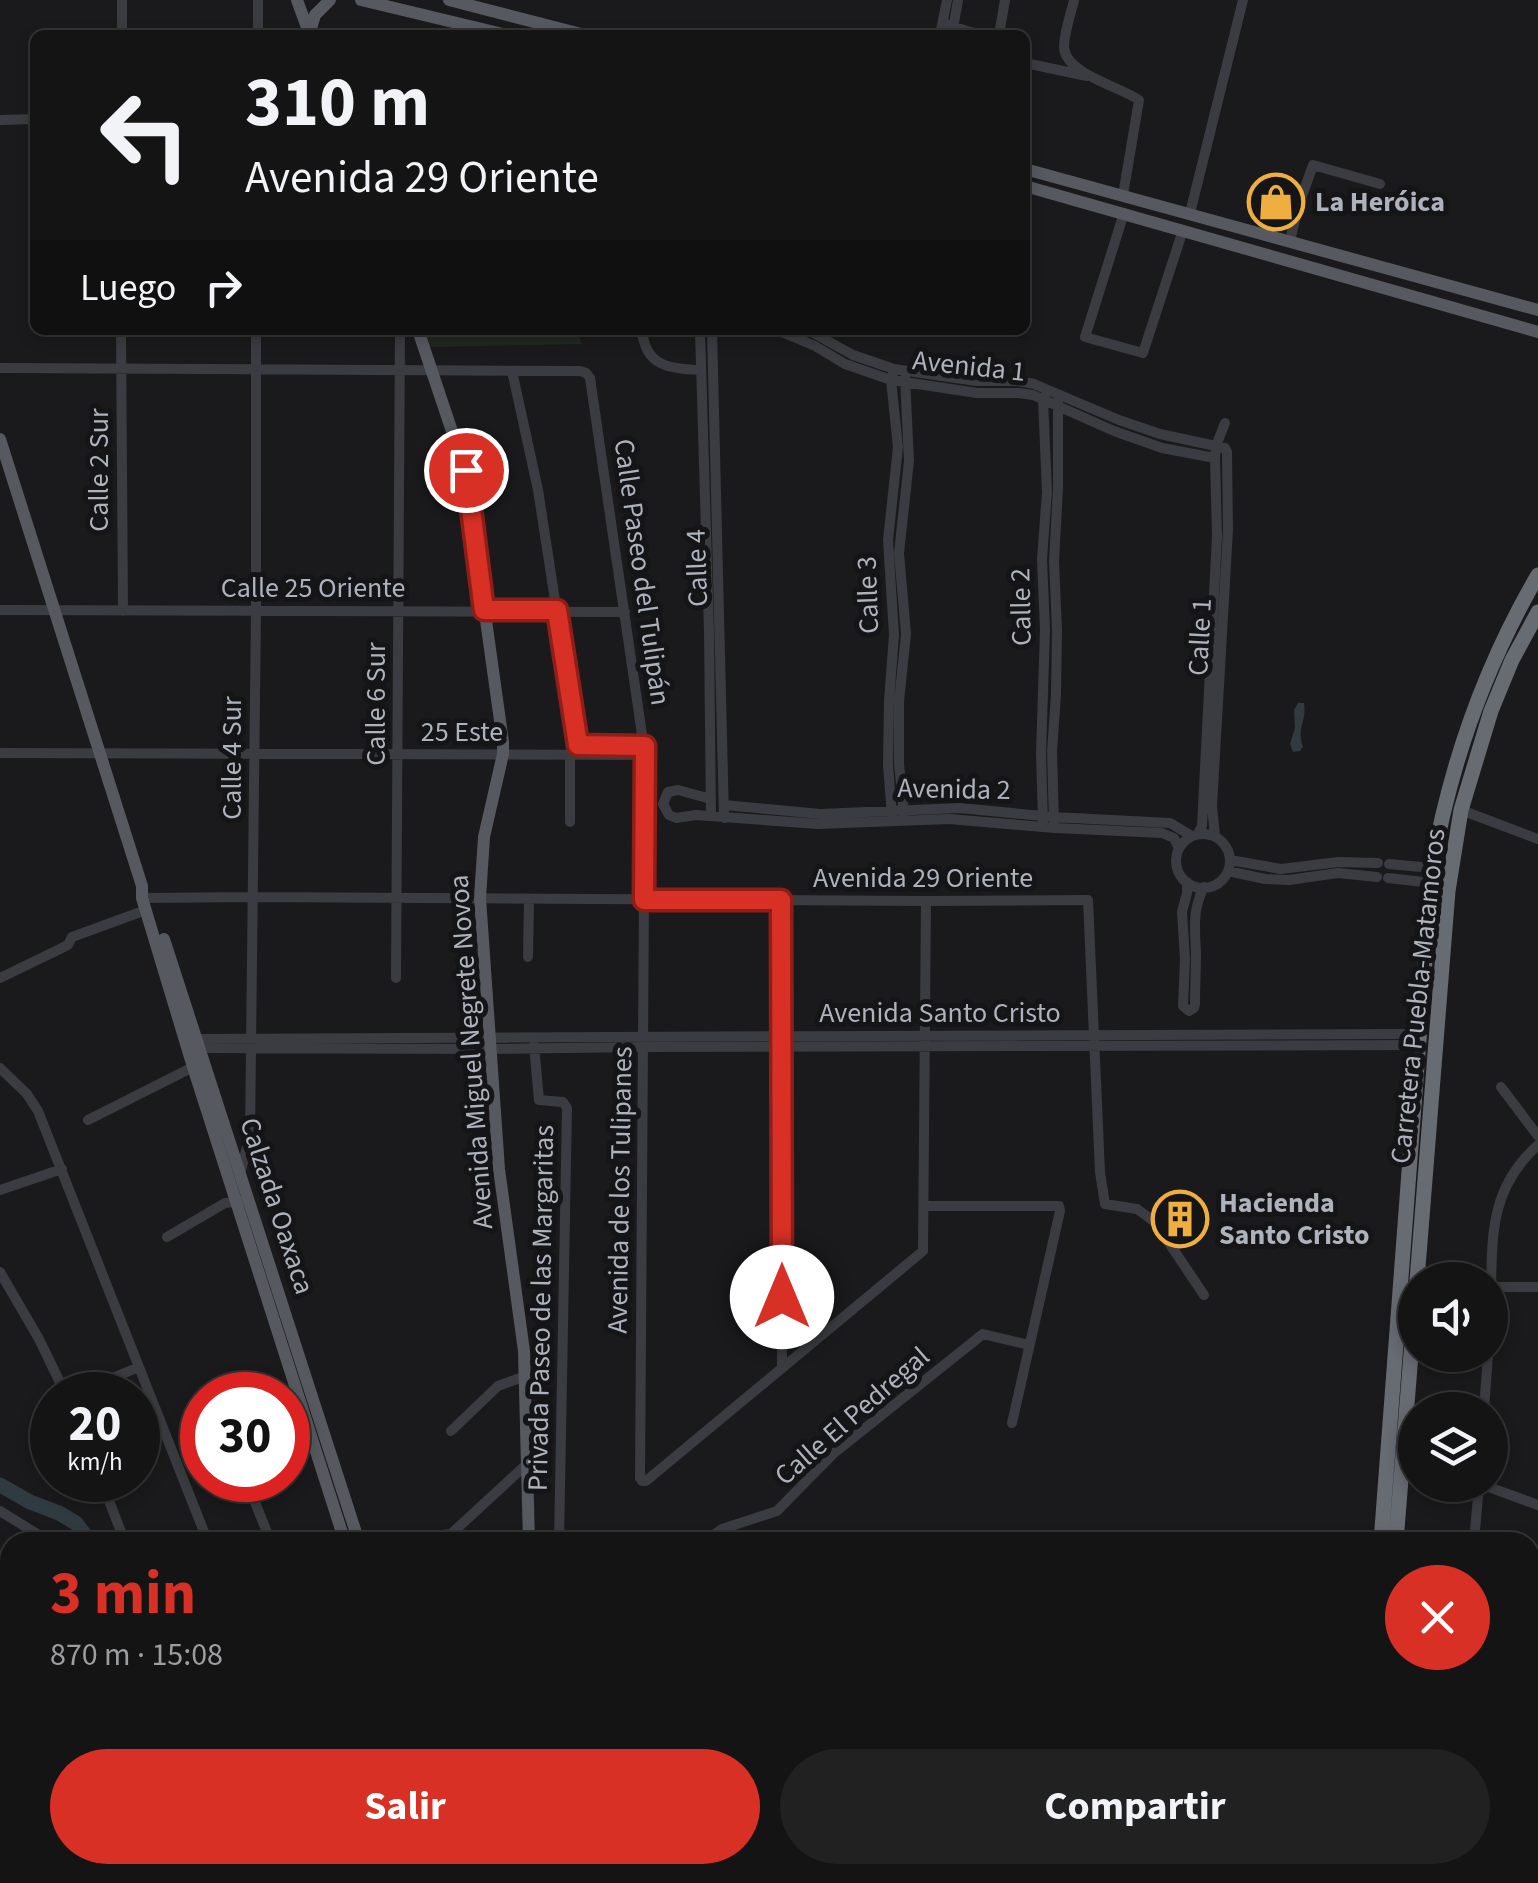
<!DOCTYPE html>
<html lang="es">
<head>
<meta charset="utf-8">
<style>
  body { margin:0; font-family:"Source Sans 3",sans-serif; background:#212122; color:#f1f3f6; height:100vh; display:flex; flex-direction:column; font-size:38px; white-space:nowrap }
  * { box-sizing:border-box; margin:0 }
  p { font-size:32px; color:#9d9ea0 }
  .icon { flex:none; width:55px; height:55px; fill:none; stroke:currentColor; stroke-width:2; stroke-linecap:round; stroke-linejoin:round }
  .map { position:relative; flex:1; overflow:hidden }
  .side { position:absolute; left:0px; top:1532px; width:1540px; height:352px; display:flex; flex-direction:column; background:#141415; border-radius:30px 30px 0 0; box-shadow:0 5px 15px #0003,0 0 0 2px #333334 }
  .side>* { flex:none }
  .top-card { position:absolute; left:30px; top:30px; width:1000px; height:305px; border-radius:15px; box-shadow:0 5px 15px #0003,0 0 0 2px #333334; background:#141415; color:#f1f3f6; overflow:hidden }
  .buttons { position:absolute; left:1398px; top:1262px; display:grid; gap:20px }
  .buttons a { display:grid; place-items:center; width:110px; height:110px; border-radius:50%; background:#141415; box-shadow:0 5px 15px #0003,0 0 0 2px #333334; font-size:50px }
  .speed { position:absolute; left:30px; top:1372px; display:flex; gap:20px; font-size:50px; font-weight:700; text-align:center }
  .speed>* { display:grid; place-content:center; width:130px; height:130px; border-radius:50%; background:#141415; box-shadow:0 5px 15px #0003,0 0 0 2px #333334; line-height:1 }
  .speed small { font-size:25px; font-weight:400 }
  .speed .limit { border:15px solid #d22; background:#fff; color:#111 }
  .pin { position:absolute; display:grid; place-items:center; width:85px; height:85px; color:#fff; margin:-42px; border:5px solid #fff; border-radius:50%; box-shadow:0 2px 10px #0007 }
  .me { position:absolute; width:110px; margin:-55px; rotate:0deg; stroke-linejoin:round; filter:drop-shadow(0 0 8px #0008) }
  .turn { display:flex; align-items:center; gap:35px; height:210px; padding:0 50px; font-size:45px }
  .turn .icon { width:130px; height:130px; stroke-width:2.5 }
  .turn b { display:block; font-size:70px; line-height:85px }
  .then { display:flex; align-items:center; height:95px; padding:0 50px; background:#0003; gap:20px; font-size:38px }
  .round { display:grid; place-items:center; flex:none; width:105px; height:105px; border-radius:52px; background:#212122 }
  .head { display:flex; align-items:center; justify-content:space-between; height:170px; padding:0 50px }
  h1 { font-size:60px; font-weight:700; line-height:75px; color:#d93025 }
  .primary-button { display:flex; gap:20px; margin-top:auto; padding:20px 50px }
  .primary-button a { flex:1; height:115px; border-radius:60px; background:#d93025; color:#fff; font-size:40px; font-weight:700; line-height:115px; text-align:center }
  .primary-button a+a { background:#212122; color:#f1f3f6 }
  .map>svg:first-child { display:block }
</style>
</head>
<body>
<div class="map">
<svg width="1538" height="1883" viewBox="0 0 1538 1883">
  <rect width="100%" height="100%" fill="#1a1a1c"/>
  <path fill="#202821" d="M421 330H576L582 344 427 347Z"/>
  <path fill="#303a41" d="M1298 703H1304C1307 721 1296 728 1303 747L1300 751 1293 752 1290 744 1295 728 1294 710Z"/>
  <g fill="none" stroke-linecap="round" stroke-linejoin="round">
    <path stroke="#303a41" stroke-width="15" d="M0 1485 30 1502 59 1513 76 1523 90 1542
      M174 1875 178 1883"/>
    <path stroke="#3b3c41" stroke-width="10" d="M258 0V35
      M1074 0C1071 14 1064 32 1064 47 1065 74 1121 87 1139 100L1123 195
      M943 23 970 32 985 35
      M122 35V0
      M940 35 947 0
      M952 35 958 0
      M999 35 1005 0
      M1025 63 1087 76
      M0 120 35 119
      M1124 213 1085 337 1143 353 1183 230
      M1190 213 1243 0
      M1290 241 1298 207 1313 165 1380 184
      M121 330 123 611
      M642 330C645 366 669 369 700 370
      M700 330 709 632 711 816
      M712 330 724 818
      M777 330 815 346 845 364 891 380 977 393H1018L1033 395 1114 431 1162 448 1215 458
      M808 330 853 355 894 369 976 381H1018L1034 384 1119 420 1160 434 1225 448 1227 452 1228 530 1212 806 1215 836
      M0 368 580 371 586 373 590 378 645 755 640 1478 642 1481H646L923 1251 926 901
      M512 371 538 490 577 743 581 746H645
      M0 610 625 612
      M0 753 645 755
      M711 799 678 790 668 792 663 804 669 815 676 818 696 815 818 824 949 819 1055 828 1162 833 1174 838 1179 849
      M724 805 820 814 960 808 1053 817 1170 823 1192 836
      M1461 810 1538 839
      M904 814 899 764V701L906 634 899 553 909 461 905 378
      M892 816 888 765 889 701 894 635 888 540 898 447 891 380 893 374
      M1043 821 1041 753 1045 630 1042 559 1047 492 1043 399 1046 394
      M570 822V754
      M1054 822 1052 751 1056 695 1057 630 1054 561 1058 488V400
      M1198 834 1202 826 1217 536 1215 458 1216 446 1225 423
      M1176 861a27 27 0 1 1 54 0a27 27 0 1 1-54 0Z
      M1230 860 1281 869 1338 862 1378 863
      M1389 864 1432 868
      M1228 871 1265 879 1289 880 1338 873 1377 877
      M1388 878 1432 883
      M1187 882V893L1182 912 1185 959 1183 1006 1189 1011
      M142 898 254 897 926 901 1088 900 1100 1172 1105 1204 1137 1209 1155 1222 1204 1295
      M781 900 782 1368
      M528 957 529 899
      M0 978 68 945 72 937 146 910
      M396 978 400 330
      M1189 1011 1194 1008 1195 1004C1195 988 1196 970 1196 953 1195 929 1192 910 1204 887
      M196 1039C604 1039 1013 1033 1421 1034
      M534 1045 539 1100 563 1102 567 1108 559 1542
      M199 1048 491 1049 644 1047 1420 1045
      M0 1068 27 1094 38 1111 208 1542
      M1501 1087 1538 1136
      M88 1120 193 1067
      M240 1174 250 1135 256 611V330
      M0 1190 62 1169
      M924 1206H1059L1060 1211 1012 1423
      M167 1237 225 1203 243 1201
      M0 1272 39 1339 66 1395
      M1492 1287H1538
      M1490 1316C1494 1249 1483 1194 1538 1145
      M71 1395 139 1367
      M1484 1410 1488 1355
      M451 1431 498 1386 525 1376
      M101 1480 125 1542
      M1483 1485 1538 1505
      M250 1490 271 1542
      M0 1511 50 1542
      M451 1534 527 1464
      M383 1542 451 1534 459 1542
      M704 1542 722 1529 777 1511 834 1453 983 1334 1029 1345
      M1474 1542 1479 1485
      M1530 1636 1538 1641
      M1530 1658 1538 1662
      M1530 1784 1538 1787
      M337 1875 340 1883
      M1076 1875 1084 1883
      M1334 1875 1353 1883
      M817 1883 827 1875
      M1244 1883 1279 1875"/>
    <path stroke="#575960" stroke-width="12" d="M297 0 309 33
      M361 0 507 35
      M449 0 585 35
      M309 35 315 15 330 0
      M1025 169 1538 310
      M1025 186 1538 332
      M418 330 465 470 503 742V754L484 837 480 898 499 1169 524 1351 529 1542
      M0 439 142 886V898L193 1067 345 1542
      M164 939 359 1542
      M451 1875 453 1883
      M465 1875 468 1883
      M549 1875 550 1883"/>
    <path stroke="#676b72" stroke-width="15" d="M1417 1280 1448 891 1461 810 1491 711 1512 660 1538 612
      M1381 1542 1432 868C1450 765 1485 666 1538 575
      M1396 1542 1415 1304
      M1353 1883 1354 1875
      M1370 1883 1371 1875"/>
  </g>
  <g fill="none" stroke-linecap="round" stroke-linejoin="round">
    <g stroke="#8d1f18" stroke-width="25">
      <path id="route" d="M466 470 484 610H557L578 745 645 746 644 900H781L782 1297"/>
    </g>
    <use href="#route" stroke="#d93025" stroke-width="18"/>
  </g>
  <defs>
    <g id="shop-ring" transform="scale(2.875)"><circle r="9.5" fill="#151517" stroke="#efae40" stroke-width="1.5"/><path d="M-5-2.5h2.3a2.7 3.5 0 0 1 5.4 0H5L5.5 6h-11ZM-1.5-2.5h3a1.5 2.3 0 0 0-3 0Z" fill="#efae40"/></g>
    <g id="building-ring" transform="scale(2.875)"><circle r="9.5" fill="#151517" stroke="#efae40" stroke-width="1.5"/><path d="M-4-6H4V6H1V3H-1V6H-4ZM-2.5-4.3h1.7v1.8h-1.7ZM.8-4.3h1.7v1.8H.8ZM-2.5-1h1.7V.8h-1.7ZM.8-1h1.7V.8H.8Z" fill="#efae40"/></g>
  </defs>
  <g fill-rule="evenodd">
    <use href="#shop-ring" x="1276" y="202"/>
    <use href="#building-ring" x="1180" y="1219"/>
  </g>
  <g text-anchor="middle" dominant-baseline="central" stroke-width="10" stroke-linejoin="round" paint-order="stroke">
    <g font-size="28" font-weight="bold" fill="#adb2bc" stroke="#151517" text-anchor="start">
      <text x="1315" y="202">La Heróica</text>
      <text x="1219" y="1203">Hacienda<tspan x="1219" dy="32">Santo Cristo</tspan></text>
    </g>
    <g font-size="28" fill="#adb2bc" stroke="#151517">
      <text transform="translate(969 366) rotate(6)">Avenida 1</text>
      <text transform="translate(99 470) rotate(-90)">Calle 2 Sur</text>
      <text transform="translate(697 568) rotate(-92)">Calle 4</text>
      <text transform="translate(642 572) rotate(82)">Calle Paseo del Tulipán</text>
      <text x="313" y="588">Calle 25 Oriente</text>
      <text transform="translate(868 595) rotate(-92)">Calle 3</text>
      <text transform="translate(1021 607) rotate(-91)">Calle 2</text>
      <text transform="translate(1200 637) rotate(-87)">Calle 1</text>
      <text transform="translate(376 704) rotate(-90)">Calle 6 Sur</text>
      <text x="462" y="732">25 Este</text>
      <text transform="translate(232 758) rotate(-90)">Calle 4 Sur</text>
      <text transform="translate(954 789) rotate(1)">Avenida 2</text>
      <text x="923" y="878">Avenida 29 Oriente</text>
      <text transform="translate(1418 996) rotate(-84)">Carretera Puebla-Matamoros</text>
      <text x="940" y="1013">Avenida Santo Cristo</text>
      <text transform="translate(471 1052) rotate(-94)">Avenida Miguel Negrete Novoa</text>
      <text transform="translate(620 1190) rotate(-89)">Avenida de los Tulipanes</text>
      <text transform="translate(277 1206) rotate(72)">Calzada Oaxaca</text>
      <text transform="translate(541 1308) rotate(-89)">Privada Paseo de las Margaritas</text>
      <text transform="translate(852 1416) rotate(-41)">Calle El Pedregal</text>
    </g>
  </g>
</svg>
<div class="buttons">
<a><svg class="icon" aria-label="sound" viewBox="0 0 24 24"><path d="M4 9h4l5-4v14l-5-4H4zM17 9q2 3 0 6"/></svg></a>
<a><svg class="icon" aria-label="layers" viewBox="0 0 24 24"><path d="M12 4l9 5-9 5-9-5zM3 14l9 5 9-5"/></svg></a>
</div>
<div class="speed"><div>20<small>km/h</small></div><div class="limit">30</div></div>
<div class="pin" style="left:466px;top:470px;background:#d93025"><svg class="icon" aria-label="arrive" viewBox="0 0 24 24"><path d="M6 21V4h12l-3 4 3 4H6"/></svg></div>
<svg class="me" style="left:782px;top:1297px" viewBox="-20 -20 40 40"><circle r="19" fill="#fff"/><path d="M0-13L10 11 0 6-10 11z" fill="#d93025"/></svg>
<div class="top-card">
<div class="turn"><svg class="icon" aria-label="left" viewBox="0 0 24 24"><path d="M17 20v-9H6M10 6l-5 5 5 5"/></svg><div><b>310 m</b>Avenida 29 Oriente</div></div>
<div class="then">Luego<svg class="icon" aria-label="right" viewBox="0 0 24 24"><path d="M7 20v-9h11M14 6l5 5-5 5"/></svg></div>
</div>
<section class="side">
<div class="head"><div><h1>3 min</h1><p>870 m · 15:08</p></div><a class="round" style="background:#d93025;color:#fff"><svg class="icon" aria-label="close" viewBox="0 0 24 24"><path d="M6 6l12 12M18 6L6 18"/></svg></a></div>
<div class="primary-button"><a>Salir</a><a>Compartir</a></div>
</section>
</div>
</body>
</html>
